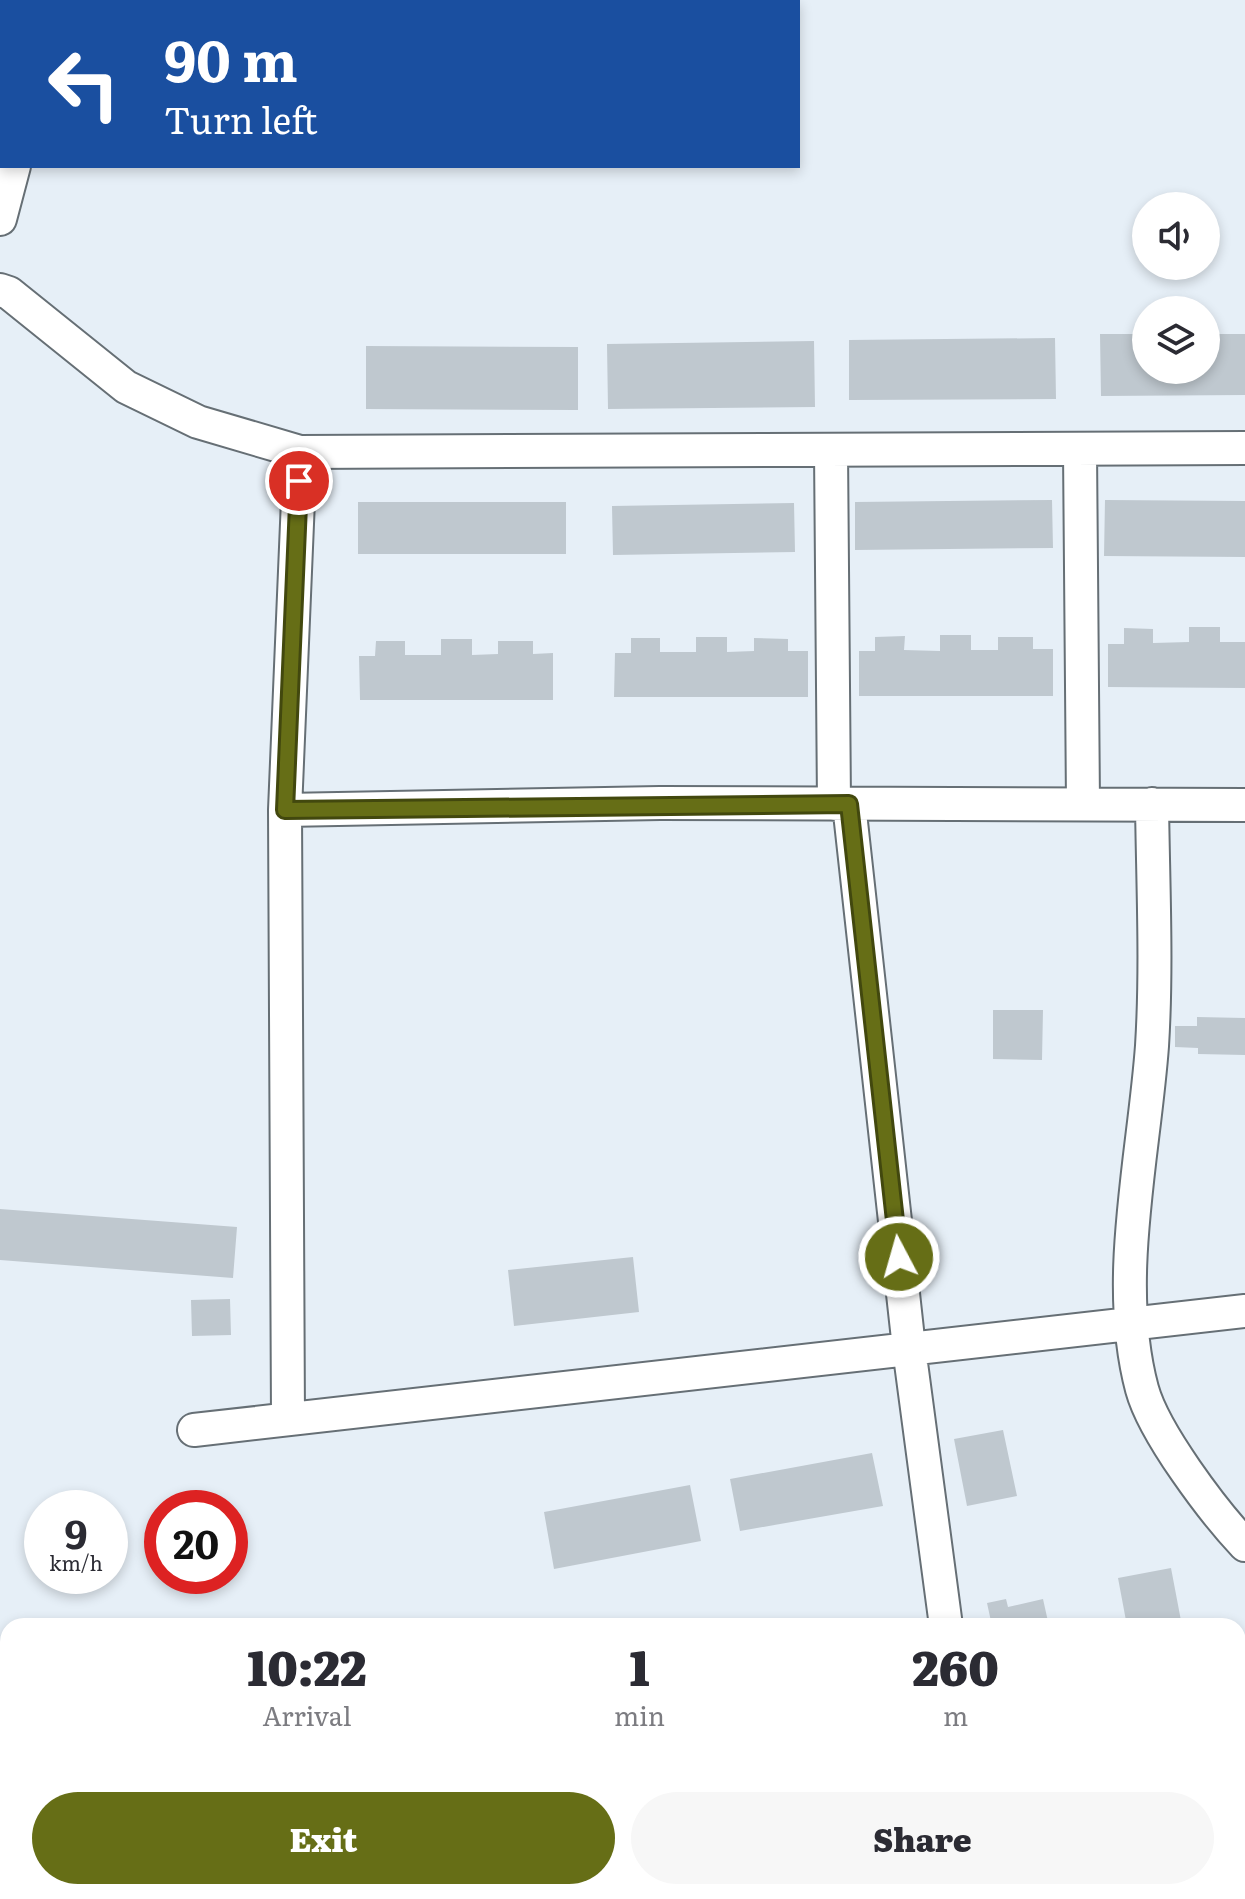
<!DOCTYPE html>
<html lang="en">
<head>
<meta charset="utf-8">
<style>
  body { margin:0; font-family:Literata,serif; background:#f7f7f7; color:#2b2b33; height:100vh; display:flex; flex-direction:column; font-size:30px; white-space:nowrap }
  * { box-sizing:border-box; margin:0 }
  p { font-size:26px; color:#7c7c81 }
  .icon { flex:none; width:44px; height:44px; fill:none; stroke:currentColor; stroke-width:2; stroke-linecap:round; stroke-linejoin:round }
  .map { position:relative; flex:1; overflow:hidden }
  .details { position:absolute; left:0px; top:1618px; width:1246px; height:282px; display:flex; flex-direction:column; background:#fff; border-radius:24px 24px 0 0; box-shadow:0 4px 12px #0003 }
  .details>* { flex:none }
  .hud { position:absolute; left:0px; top:0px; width:800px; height:168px; box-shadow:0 4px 12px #0003; background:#1a4fa0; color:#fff; overflow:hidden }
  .tools { position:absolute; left:1132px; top:192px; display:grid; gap:16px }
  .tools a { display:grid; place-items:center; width:88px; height:88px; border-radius:50%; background:#fff; box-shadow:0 4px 12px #0003; font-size:40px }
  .speed { position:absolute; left:24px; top:1490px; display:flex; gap:16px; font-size:40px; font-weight:700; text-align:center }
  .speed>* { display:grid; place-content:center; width:104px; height:104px; border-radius:50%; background:#fff; box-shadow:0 4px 12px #0003; line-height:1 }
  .speed small { font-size:20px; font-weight:400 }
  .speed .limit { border:12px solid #d22; background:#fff; color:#111 }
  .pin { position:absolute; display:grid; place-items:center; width:68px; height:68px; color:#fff; margin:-34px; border:4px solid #fff; border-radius:50%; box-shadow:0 2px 8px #0007 }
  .me { position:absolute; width:88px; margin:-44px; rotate:354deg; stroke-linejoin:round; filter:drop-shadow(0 0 6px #0008) }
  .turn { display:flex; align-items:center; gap:28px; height:168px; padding:0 32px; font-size:36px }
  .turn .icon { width:104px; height:104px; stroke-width:2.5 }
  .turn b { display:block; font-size:56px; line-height:68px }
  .eta { display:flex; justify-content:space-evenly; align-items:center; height:136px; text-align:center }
  .eta b { font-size:48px; font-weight:800; line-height:56px }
  .cta { display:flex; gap:16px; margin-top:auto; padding:16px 32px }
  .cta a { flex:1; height:92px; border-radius:48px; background:#666e16; color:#fff; font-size:32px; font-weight:800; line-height:92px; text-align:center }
  .cta a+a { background:#f7f7f7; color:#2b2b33 }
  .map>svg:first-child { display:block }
</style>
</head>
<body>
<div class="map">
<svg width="1245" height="1899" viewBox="0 0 1245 1899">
  <rect width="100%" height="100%" fill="#e6eff7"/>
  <path fill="#bfc8cf" d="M1100 334H1146V370H1206V334H1245V395L1101 396Z
    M1055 338 1056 399 849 400V340Z
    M814 341 815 407 608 409 607 344Z
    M366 346 578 347V410L366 409Z
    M1052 500 1053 548 855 550V502Z
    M1105 500 1245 501V557L1104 556Z
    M358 502H566V554H358Z
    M794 503 795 552 613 555 612 506Z
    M1189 627H1220V642H1245V688L1108 687V644H1124V628L1153 629V643L1189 642Z
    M940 635H971V650H998V637H1033V649H1053V696H859V651H875V637L905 636 904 650 940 651Z
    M696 637H727V652L754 651V638L788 639V651H808V697H614L615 653H631V638H660V652H696Z
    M441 639H472V655L498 654V641H533V654L553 653V700H360L359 656H375L376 641H405V655H441Z
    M993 1010H1043L1042 1060 993 1059Z
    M1197 1017 1245 1018V1055L1198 1054V1048L1175 1047V1026H1197Z
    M0 1209 237 1227 233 1278 0 1260Z
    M633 1257 639 1312 514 1326 508 1270Z
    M230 1299 231 1335 192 1336 191 1300Z
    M1003 1430 1017 1496 967 1506 954 1439Z
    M872 1453 883 1506 740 1531 730 1479Z
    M690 1485 701 1541 554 1569 544 1512Z
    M1171 1568 1182 1626H1127L1118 1578Z
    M1006 1599 1008 1607 1043 1599 1049 1626H992L987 1603Z"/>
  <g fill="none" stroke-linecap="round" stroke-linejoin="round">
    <g stroke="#666f75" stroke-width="36">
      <path id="minor" d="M58 2V0
        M0 219 14 166
        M0 290 9 293 126 387 198 422 300 452
        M831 450 834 804
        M1080 450 1083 804
        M849 804 909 1348 946 1626
        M1152 804C1153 884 1157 966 1152 1046 1144 1156 1113 1281 1142 1389 1154 1433 1213 1511 1245 1545
        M285 810 660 803 1245 805
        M288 1419 285 810 300 452 1245 448
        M194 1430 1245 1311
        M1238 1731 1245 1729
        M540 1899 569 1892"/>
    </g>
    <use href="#minor" stroke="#fff" stroke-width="32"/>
  </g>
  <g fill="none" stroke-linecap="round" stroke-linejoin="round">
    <g stroke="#42480e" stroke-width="20">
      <path id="route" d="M299 481 285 810 849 804 899 1257"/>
    </g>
    <use href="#route" stroke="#666e16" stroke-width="14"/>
  </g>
</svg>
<div class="tools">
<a><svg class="icon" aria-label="sound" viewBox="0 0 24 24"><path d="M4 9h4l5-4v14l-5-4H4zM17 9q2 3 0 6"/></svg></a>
<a><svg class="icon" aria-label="layers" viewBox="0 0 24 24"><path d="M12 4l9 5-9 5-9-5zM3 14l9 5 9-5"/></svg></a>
</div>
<div class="speed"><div>9<small>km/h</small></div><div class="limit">20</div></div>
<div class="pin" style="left:299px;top:481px;background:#d93025"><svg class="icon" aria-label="arrive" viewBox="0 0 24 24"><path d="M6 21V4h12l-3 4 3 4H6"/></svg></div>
<svg class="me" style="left:899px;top:1257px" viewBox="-20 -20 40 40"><circle r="17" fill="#666e16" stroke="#fff" stroke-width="3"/><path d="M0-11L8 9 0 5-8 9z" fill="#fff"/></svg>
<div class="hud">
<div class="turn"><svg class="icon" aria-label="left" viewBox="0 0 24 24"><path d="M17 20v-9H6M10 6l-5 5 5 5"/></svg><div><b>90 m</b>Turn left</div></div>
</div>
<section class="details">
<div class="eta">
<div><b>10:22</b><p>Arrival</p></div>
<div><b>1</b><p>min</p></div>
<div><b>260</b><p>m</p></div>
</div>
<div class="cta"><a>Exit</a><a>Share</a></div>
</section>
</div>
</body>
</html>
